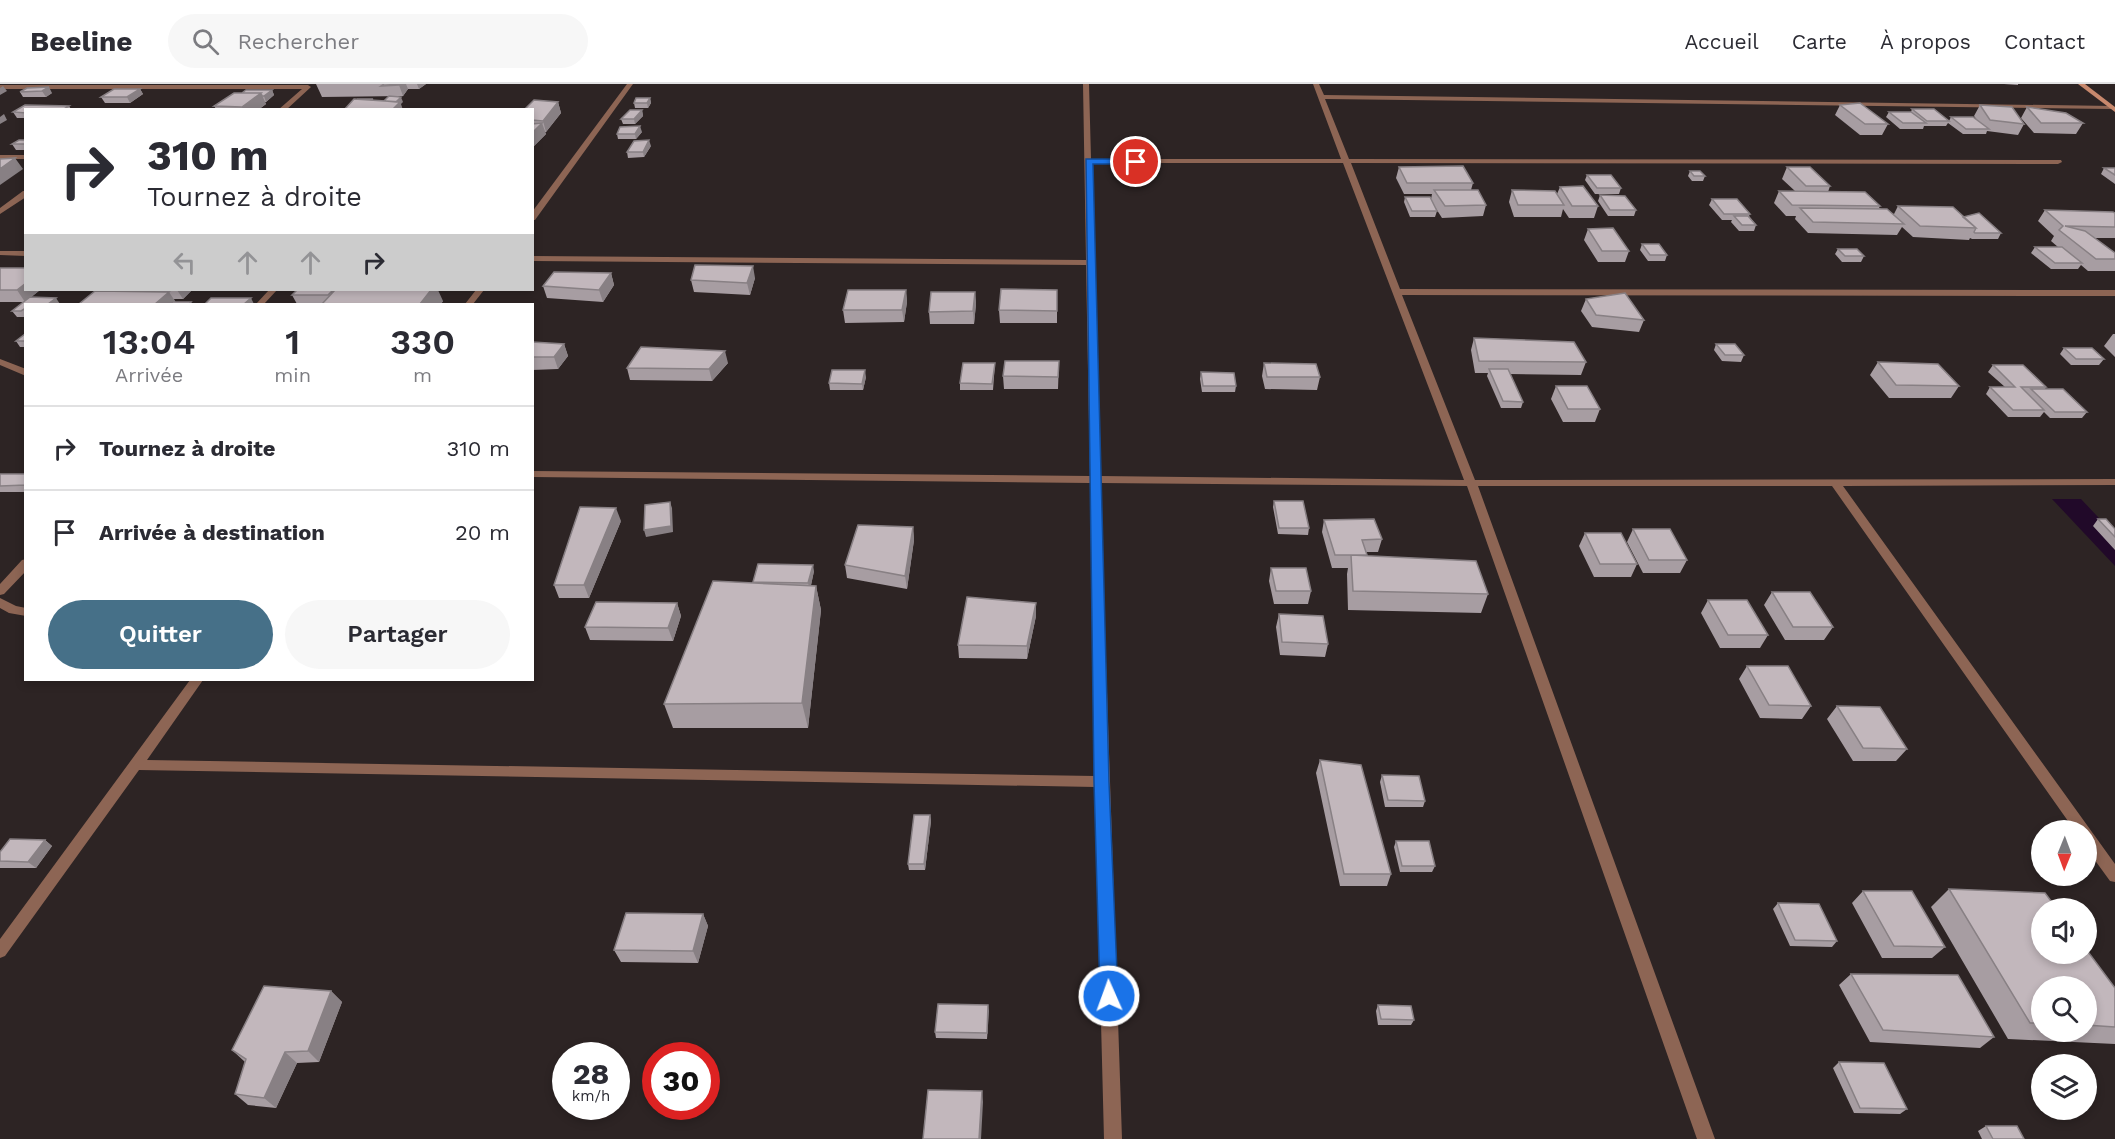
<!DOCTYPE html>
<html lang="fr">
<head>
<meta charset="utf-8">
<style>
  body { margin:0; font-family:"Work Sans",sans-serif; background:#f7f7f7; color:#2b2b33; height:100vh; display:flex; flex-direction:column; font-size:22px; white-space:nowrap }
  * { box-sizing:border-box; margin:0 }
  p { font-size:20px; color:#7c7c81 }
  .icon { flex:none; width:33px; height:33px; fill:none; stroke:currentColor; stroke-width:2; stroke-linecap:round; stroke-linejoin:round }
  .map { position:relative; flex:1; overflow:hidden }
  .sheet { position:absolute; left:24px; top:219px; width:510px; height:378px; display:flex; flex-direction:column; background:#fff; border-radius:0px; box-shadow:0 3px 9px #0003 }
  .sheet>* { flex:none }
  .banner { position:absolute; left:24px; top:24px; width:510px; height:183px; border-radius:0px; box-shadow:0 3px 9px #0003; background:#fff; color:#2b2b33; overflow:hidden }
  .needle { width:39px; rotate:181deg }
  .tools { position:absolute; left:2031px; top:736px; display:grid; gap:12px }
  .tools a { display:grid; place-items:center; width:66px; height:66px; border-radius:50%; background:#fff; box-shadow:0 3px 9px #0003; font-size:30px }
  .speed { position:absolute; left:552px; top:958px; display:flex; gap:12px; font-size:30px; font-weight:700; text-align:center }
  .speed>* { display:grid; place-content:center; width:78px; height:78px; border-radius:50%; background:#fff; box-shadow:0 3px 9px #0003; line-height:1 }
  .speed small { font-size:15px; font-weight:400 }
  .speed .limit { border:9px solid #d22; background:#fff; color:#111 }
  .pin { position:absolute; display:grid; place-items:center; width:51px; height:51px; color:#fff; margin:-26px; border:3px solid #fff; border-radius:50%; box-shadow:0 2px 6px #0007 }
  .me { position:absolute; width:66px; margin:-33px; rotate:358deg; stroke-linejoin:round; filter:drop-shadow(0 0 4px #0008) }
  .turn { display:flex; align-items:center; gap:21px; height:126px; padding:0 24px; font-size:27px }
  .turn .icon { width:78px; height:78px; stroke-width:2.5 }
  .turn b { display:block; font-size:42px; line-height:51px }
  .lanes { display:flex; align-items:center; height:57px; padding:0 24px; background:#0003; justify-content:center; gap:30px; direction:ltr }
  .lanes .off { opacity:.35 }
  .eta { display:flex; justify-content:space-evenly; align-items:center; height:102px; text-align:center }
  .eta b { font-size:36px; font-weight:600; line-height:42px }
  .action { display:flex; gap:12px; margin-top:auto; padding:12px 24px }
  .action a { flex:1; height:69px; border-radius:36px; background:#467088; color:#fff; font-size:24px; font-weight:600; line-height:69px; text-align:center }
  .action a+a { background:#f7f7f7; color:#2b2b33 }
  ul { padding:0; list-style:none }
  li { display:flex; align-items:center; gap:18px; height:84px; padding:0 24px; border-top:2px solid #e1e1e2 }
  li div { flex:1 }
  li b { display:block; font-size:22px }
  li em { font-style:normal }
  header { display:flex; align-items:center; gap:36px; box-sizing:border-box; height:84px; padding:0 30px; background:#fff; border-bottom:2px solid #e1e1e2 }
  header strong { font-size:28px }
  nav { display:flex; gap:33px; margin-inline-start:auto; font-size:21px }
  .search { width:420px; height:54px; background:#f7f7f7; display:flex; align-items:center; gap:15px; box-sizing:border-box; padding:0 21px; border-radius:33px; color:#7c7c81; font-size:22px }
  .map>svg:first-child { display:block }
</style>
</head>
<body>
<header>
<strong>Beeline</strong>
<div class="search"><svg class="icon" aria-label="search" viewBox="0 0 24 24"><circle cx="10" cy="10" r="6"/><path d="M15 15l6 6"/></svg>Rechercher</div>
<nav><a>Accueil</a><a>Carte</a><a>À propos</a><a>Contact</a></nav>
</header>
<div class="map">
<svg width="2115" height="1055" viewBox="0 0 2115 1055">
  <rect width="100%" height="100%" fill="#2d2424"/>
  <path fill="#210929" d="M2052 415H2081L2115 451V482Z"/>
  <g fill="none" stroke-linecap="round" stroke-linejoin="round">
    <path fill="#8d6554" fill-rule="evenodd" d="M627 0H633L535 136H532V128Z
      M1083 0H1089L1091 75H1341L1313 0H1319L1324 11 2113 22 2114 23 2111 25 1325 15 1349 75 2061 76 2062 78 2058 80 1351 79 1400 205 2115 206V212L1402 211 1475 396 2115 395V401L1843 402 2115 780V798L2110 797 2086 764V747H2075L1832 402H1478L1715 1055H1697L1467 402 1100 399 1122 1055H1104L1095 703 139 686 5 872 0 874V855L190 596H203L147 676 1095 692 1090 399 532 393V387L1090 392 1086 181 532 177V172L1086 176ZM1091 79H1343L1464 396 1100 392Z
      M0 1H308L311 3 286 26H278L302 5H0Z
      M0 71H26V75H0Z
      M23 107H26V113L0 130V124Z
      M0 167H26V172L0 171Z
      M269 206H277L264 220H256Z
      M476 206H484L473 220H465Z
      M0 275 26 285V292L0 281Z
      M26 475V487L4 510 0 511V500L22 476Z
      M0 514 16 522 26 524V532L9 529 0 524Z"/>
    <path fill="#c7886d" fill-rule="evenodd" d="M2078 0H2085L2115 23V28Z"/>
  </g>
  <path fill="#a79da2" fill-rule="evenodd" d="M316 0H426L419 5H408L403 12 322 13Z
    M2004 0H2018V1Z
    M27 4 52 9 46 13H23L20 8Z
    M140 5 143 10 130 19H105L101 13Z
    M272 6 274 11 266 18H265L266 20 258 26H207L216 25 214 22 242 9Z
    M650 14 651 19 648 24H635L634 19Z
    M558 18 561 29 546 48H545L546 50 532 64V26Z
    M25 21 69 22 71 25 104 26H26V34H17L13 28Z
    M1840 21 1888 40 1882 51H1860L1835 31Z
    M1980 21 2024 40 2018 51 1987 47 1986 50H1963L1948 39 1946 42H1924L1923 45H1900L1886 33 1889 28H1911L1912 25 1949 37 1951 33 1977 36 1974 32Z
    M2027 23 2083 39 2076 50 2034 49 2021 34Z
    M642 26 643 32 635 40H623L621 35Z
    M642 48 636 55H618L617 50Z
    M26 56V66H16L12 60Z
    M651 62 644 73 628 74 627 68Z
    M1399 83 1473 99 1471 106 1486 121 1483 132 1442 134 1435 123 1437 127 1435 133H1410L1404 118 1405 113 1431 115 1432 110H1404L1396 94Z
    M1787 83 1830 102 1828 108 1880 122 1879 124 1894 130 1898 122 1963 133 2001 149 1998 155H1972L1970 154 1969 156 1913 153 1902 143 1897 151 1808 149 1795 135 1796 132H1786L1774 119 1779 107H1795L1782 95Z
    M2104 84H2115V100L2101 90Z
    M1690 87 1705 92 1703 97H1692L1688 92Z
    M1587 91 1621 104 1619 110H1595L1585 96Z
    M1560 103 1598 122 1594 134H1569L1563 125 1561 133H1514L1509 118 1512 106 1557 110Z
    M1600 111 1636 126 1634 132H1608L1598 117Z
    M1712 115 1750 130 1749 132 1756 141 1754 147H1739L1731 138 1732 136H1722L1709 121Z
    M2045 126 2115 129V154H2095L2115 175V187H2088L2081 181 2078 185H2051L2031 169 2035 163H2058L2051 157 2054 152 2038 137Z
    M1588 145 1629 167 1625 178H1598L1584 156Z
    M1642 160 1667 171 1665 177H1648L1640 166Z
    M1838 165 1864 172 1861 178H1842L1835 170Z
    M0 184 40 206 30 214 60 220H26V236L24 233H17L12 227 24 218H0Z
    M611 189 614 201 603 218 547 214 543 202Z
    M755 194 750 211 694 208 691 196Z
    M109 206H192L183 215H174L175 218H191L192 220H79L110 207Z
    M297 206 443 217 441 220H297L292 211Z
    M906 206 907 218 904 238 845 239 843 226Z
    M1057 206V239H1000L999 226Z
    M975 208 976 220 974 240H930L929 228Z
    M1586 215 1644 236 1639 248 1592 243 1581 227Z
    M26 250V263H20L16 257Z
    M2113 250H2115V273L2104 262Z
    M1474 254 1586 278 1581 291 1510 290 1523 318 1521 324H1501L1487 292 1488 289H1475L1471 266Z
    M532 258 564 260 568 272 558 285 532 286Z
    M1716 260 1744 271 1741 278 1722 277 1714 266Z
    M2064 264 2104 275 2099 281H2071L2060 270Z
    M1059 277 1058 305H1004L1003 292Z
    M1878 278 1959 302 1951 314H1889L1870 291Z
    M728 279 712 297 630 296 627 284Z
    M995 279 993 306H960V299Z
    M1264 279 1320 293 1317 306 1265 305 1262 292Z
    M1993 281 2046 303 2045 305 2087 328 2082 334H2050L2044 328 2040 333H2008L1986 310 1990 303H2005L1988 288Z
    M1201 288 1236 302 1235 308H1202L1200 295Z
    M866 293 863 306H830L829 299Z
    M1556 302 1600 325 1595 338H1563L1551 315Z
    M0 390H26V408H0Z
    M1274 417 1309 444 1308 451 1278 450 1273 423Z
    M2098 435 2115 445V466L2093 442Z
    M1324 436 1382 455 1378 468H1366L1367 472 1488 510 1481 529 1348 526 1347 490 1348 484H1332L1322 448Z
    M621 437 589 514H559L554 501Z
    M913 443 914 456 907 505 847 494 845 481Z
    M1633 445 1687 476 1680 489H1643L1627 458Z
    M1585 449 1637 480 1631 493H1594L1579 462Z
    M1271 484 1311 507 1308 520H1274L1269 497Z
    M814 487 811 501 816 502 821 526 808 644H673L664 620 753 499Z
    M1772 508 1833 543 1824 556H1785L1764 521Z
    M1708 516 1768 551 1760 564H1720L1701 529Z
    M677 519 681 532 673 557 590 556 585 543Z
    M1279 530 1328 560 1325 573 1280 571 1276 543Z
    M1036 532 1027 575 959 574 958 561Z
    M1747 582 1811 622 1802 635 1760 634 1739 595Z
    M1837 622 1907 665 1896 677H1853L1827 635Z
    M1320 676 1391 790 1387 802H1340L1316 689Z
    M1382 691 1425 717 1423 723H1385L1380 698Z
    M930 731 931 737 925 786H909L908 780Z
    M45 756 52 762 36 784H0V768Z
    M1396 757 1435 782 1432 788H1400L1394 763Z
    M1949 805 2115 904V960L2008 955 1931 823ZM2042 903H2086V948H2042Z
    M1863 807 1945 863 1932 874H1882L1852 819Z
    M1778 819 1837 857 1832 863 1790 862 1773 825Z
    M703 830 708 842 698 879 621 878 614 866Z
    M1851 890 1994 953 1980 964 1870 958 1839 901Z
    M331 907 342 918 319 978 297 979 276 1024 248 1021 235 1010 245 978 232 966Z
    M988 921 987 955 936 954 935 948Z
    M1378 921 1414 936 1411 941H1378L1376 927Z
    M1839 978 1907 1025 1900 1030 1854 1029 1833 984Z
    M1986 1042 2024 1055H1982L1978 1047Z"/>
  <path fill="#888084" d="M400 0H406L408 5 403 12 399 1Z
    M417 0H426L419 5Z
    M3 2 7 7 0 11V4Z
    M49 3 52 9 46 13 42 7Z
    M140 5 143 10 130 19 127 13Z
    M272 6 274 11 266 18 264 12Z
    M261 9 266 20 258 26H243L242 23Z
    M401 13 403 18 401 20 403 26H392L395 18Z
    M650 14 651 19 648 24 647 19Z
    M558 18 561 29 546 48 543 37Z
    M642 26 643 32 635 40 634 35Z
    M4 30 7 36 0 40V33Z
    M542 39 546 50 532 64V49Z
    M640 42 642 48 636 55 635 50Z
    M649 56 651 62 644 73 643 68Z
    M15 74 23 85 0 101V85Z
    M753 182 755 194 750 211 747 199Z
    M611 189 614 201 603 218 599 206Z
    M26 199V206H40L25 218 17 206Z
    M177 206H192L183 215Z
    M431 206H438L443 217 441 220H420Z
    M906 206 907 218 904 238 902 226Z
    M169 208 177 220H155Z
    M975 208 976 220 974 240 973 227Z
    M56 214 60 220H48Z
    M251 214 254 220H244Z
    M564 260 568 272 558 285 554 273Z
    M725 267 728 279 712 297 709 285Z
    M865 286 866 293 863 306 862 300Z
    M670 418 672 424 673 448 646 453 644 446Z
    M616 424 621 437 589 514 584 501Z
    M913 443 914 456 907 505 905 492Z
    M813 481 814 487 810 506 808 499Z
    M816 502 821 526 808 644 802 619Z
    M677 519 681 532 673 557 668 544Z
    M1036 519V532L1027 575V562Z
    M930 731 931 737 925 786 924 780Z
    M45 756 52 762 36 784 28 778Z
    M703 830 708 842 698 879 693 867Z
    M331 907 342 918 319 978 308 967Z
    M988 921 989 927 987 955V949Z
    M285 968 297 979 276 1024 264 1014Z
    M982 1007 983 1018 981 1055H979Z"/>
  <path fill="#c2b7bc" stroke="#888084" stroke-width="1.5" d="M384 0H400L399 1 381 2Z
    M49 3 42 7 20 8 27 4Z
    M114 5H140L127 13H101Z
    M246 6H272L264 12H262L261 9H242Z
    M234 9H261L242 23 214 22Z
    M389 12 401 13 396 18 384 17Z
    M636 14H650L647 19H634Z
    M354 15 400 18 392 26H344Z
    M357 15H373L371 16Z
    M534 16 558 18 543 37 532 36V26H524Z
    M1860 19 1888 40H1865L1840 21Z
    M25 21 69 22 64 25 26 26V29L13 28Z
    M1980 21 2012 23 2024 40 1990 36Z
    M2027 23 2066 29 2083 39H2041Z
    M57 25H103L56 26Z
    M208 25H242L207 26Z
    M1912 25H1934L1949 37H1927Z
    M630 26H642L634 35H621Z
    M1889 28H1911L1926 39H1903Z
    M1951 33H1973L1989 45H1966Z
    M542 39 532 49V40Z
    M640 42 635 50H617L620 43Z
    M19 56H26V60H12Z
    M649 56 643 68H627L634 57Z
    M15 74 0 85V75Z
    M1463 82 1473 99H1407L1399 83Z
    M1787 83H1810L1830 102H1806Z
    M2104 84H2115V91Z
    M1690 87H1700L1705 92H1694Z
    M1587 91H1611L1621 104H1597Z
    M1583 102 1598 122H1572L1560 103Z
    M1434 106H1478L1486 121 1445 122Z
    M1512 106 1555 107 1564 121H1518Z
    M1779 107 1865 108 1880 122 1792 121Z
    M1600 111 1625 112 1636 126H1610Z
    M1405 113H1430L1437 127H1412Z
    M1712 115H1737L1750 130H1724Z
    M1898 122 1953 123 1976 144 1920 142Z
    M1800 124 1887 125 1904 140 1813 138Z
    M2045 126 2113 128 2115 129V143L2065 142 2085 147 2115 169V175H2096L2059 146 2063 142Z
    M1979 129 2001 149H1975L1974 148 1976 144 1963 133Z
    M1734 132H1748L1756 141H1742Z
    M1613 144 1629 167H1602L1588 145Z
    M1642 160H1659L1667 171H1650Z
    M2035 163H2062L2082 179H2055Z
    M1838 165H1857L1864 172H1845Z
    M695 181 753 182 747 199 691 196Z
    M0 184H26V199L17 206H0Z
    M554 188 611 189 599 206 543 202Z
    M1001 205 1057 206V227L999 226Z
    M297 206H333L328 211H292Z
    M335 206H431L420 220H322Z
    M848 206H906L902 226H843Z
    M95 207 169 208 155 220H79Z
    M931 208H975L973 227 929 228Z
    M1625 209 1644 236 1596 231 1586 215Z
    M30 213 56 214 48 220H26V224L21 227H12Z
    M211 214H251L244 220H205Z
    M173 218H191L189 220H170Z
    M25 250H26V257H16Z
    M1474 254 1574 258 1586 278 1479 277Z
    M532 258 564 260 554 273H532Z
    M1716 260H1735L1744 271H1725Z
    M641 263 725 267 709 285 627 284Z
    M2064 264H2092L2104 275H2076Z
    M1005 277H1059L1058 293 1003 292Z
    M1878 278 1938 280 1959 302 1896 301Z
    M963 279H995L992 300 960 299Z
    M1264 279 1316 280 1320 293H1267Z
    M1993 281H2023L2046 303H2021L2044 326H2013L1990 303H2015Z
    M1489 285H1508L1523 318 1503 317Z
    M832 286H865L862 300 829 299Z
    M1201 288 1234 289 1236 302H1203Z
    M1556 302H1587L1600 325H1568Z
    M2031 305H2063L2087 328H2055Z
    M0 390H26V401L0 402Z
    M1274 417H1303L1309 444H1279Z
    M670 418 671 442 644 446 645 421Z
    M580 423 616 424 584 501H554Z
    M1374 435 1382 455 1362 456 1367 471H1335L1324 436Z
    M2098 435H2106L2115 445V453Z
    M858 441 913 443 905 492 845 481Z
    M1633 445H1670L1687 476H1649Z
    M1585 449H1621L1637 480H1600Z
    M1351 471 1476 477 1488 510 1353 507Z
    M758 480 813 481 808 499 753 498Z
    M1271 484H1306L1311 507H1276Z
    M713 497 816 502 802 619 664 620Z
    M1772 508H1810L1833 543H1793Z
    M967 513 1036 519 1027 562 958 561Z
    M1708 516H1747L1768 551H1728Z
    M596 518 677 519 668 544 585 543Z
    M1279 530 1323 532 1328 560 1282 558Z
    M1747 582H1788L1811 622 1769 621Z
    M1837 622 1880 623 1907 665 1863 664Z
    M1320 676 1361 681 1391 790H1344Z
    M1382 691 1419 692 1425 717 1388 716Z
    M914 731H930L924 780H908Z
    M10 755 45 756 28 778 0 777V768Z
    M1396 757H1429L1435 782H1402Z
    M1949 805 2045 809 2057 825H2042V870H2086V865L2115 904V943L2086 941V903H2042V939H2030Z
    M1863 807H1912L1945 863 1894 862Z
    M1778 819 1819 820 1837 857 1795 856Z
    M626 829 703 830 693 867 614 866Z
    M1851 890 1958 891 1994 953 1883 946Z
    M264 902 331 907 308 967 285 968 264 1014 235 1010 246 975 232 966Z
    M938 920 988 921 987 949 935 948Z
    M1378 921 1411 922 1414 936 1381 935Z
    M1839 978 1884 979 1907 1025 1860 1024Z
    M928 1006 982 1007 979 1055H923Z
    M1986 1042H2017L2024 1055H1993Z"/>
  <path fill="#1a73e8" stroke="#114b97" stroke-width="1.5" d="M1086 75H1136L1140 78 1136 80H1093L1109 698 1118 912 1115 918 1109 921 1102 918 1100 912 1094 698Z"/>
</svg>
<div class="tools">
<a><svg class="needle" viewBox="-14 -14 28 28"><path d="M0-13l5 13h-10z" fill="#e53935"/><path d="M0 13l5-13h-10z" fill="#7c7c81"/></svg></a>
<a><svg class="icon" aria-label="sound" viewBox="0 0 24 24"><path d="M4 9h4l5-4v14l-5-4H4zM17 9q2 3 0 6"/></svg></a>
<a><svg class="icon" aria-label="search" viewBox="0 0 24 24"><circle cx="10" cy="10" r="6"/><path d="M15 15l6 6"/></svg></a>
<a><svg class="icon" aria-label="layers" viewBox="0 0 24 24"><path d="M12 4l9 5-9 5-9-5zM3 14l9 5 9-5"/></svg></a>
</div>
<div class="speed"><div>28<small>km/h</small></div><div class="limit">30</div></div>
<div class="pin" style="left:1136px;top:78px;background:#d93025"><svg class="icon" aria-label="arrive" viewBox="0 0 24 24"><path d="M6 21V4h12l-3 4 3 4H6"/></svg></div>
<svg class="me" style="left:1109px;top:912px" viewBox="-20 -20 40 40"><circle r="17" fill="#1a73e8" stroke="#fff" stroke-width="3"/><path d="M0-11L8 9 0 5-8 9z" fill="#fff"/></svg>
<div class="banner">
<div class="turn"><svg class="icon" aria-label="right" viewBox="0 0 24 24"><path d="M7 20v-9h11M14 6l5 5-5 5"/></svg><div><b>310 m</b>Tournez à droite</div></div>
<div class="lanes"><svg class="icon off" aria-label="left" viewBox="0 0 24 24"><path d="M17 20v-9H6M10 6l-5 5 5 5"/></svg><svg class="icon off" aria-label="ahead" viewBox="0 0 24 24"><path d="M12 20V5M6 11l6-6 6 6"/></svg><svg class="icon off" aria-label="ahead" viewBox="0 0 24 24"><path d="M12 20V5M6 11l6-6 6 6"/></svg><svg class="icon" aria-label="right" viewBox="0 0 24 24"><path d="M7 20v-9h11M14 6l5 5-5 5"/></svg></div>
</div>
<section class="sheet">
<div class="eta">
<div><b>13:04</b><p>Arrivée</p></div>
<div><b>1</b><p>min</p></div>
<div><b>330</b><p>m</p></div>
</div>
<ul>
<li><svg class="icon" aria-label="right" viewBox="0 0 24 24"><path d="M7 20v-9h11M14 6l5 5-5 5"/></svg><div><b>Tournez à droite</b></div><em>310 m</em></li>
<li><svg class="icon" aria-label="arrive" viewBox="0 0 24 24"><path d="M6 21V4h12l-3 4 3 4H6"/></svg><div><b>Arrivée à destination</b></div><em>20 m</em></li>
</ul>
<div class="action"><a>Quitter</a><a>Partager</a></div>
</section>
</div>
</body>
</html>
